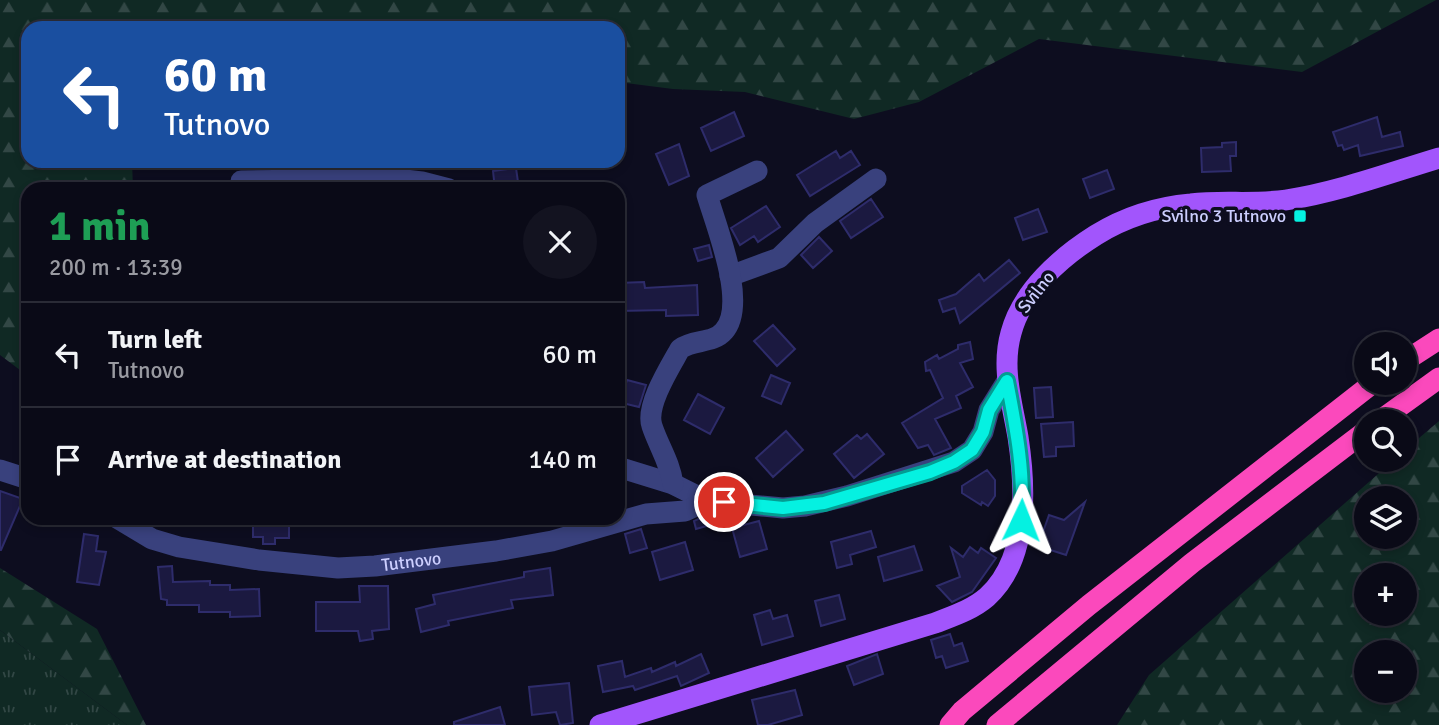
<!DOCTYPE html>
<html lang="en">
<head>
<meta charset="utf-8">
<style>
  body { margin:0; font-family:Signika,sans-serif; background:#131320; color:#f1f3f6; height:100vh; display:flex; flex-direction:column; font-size:26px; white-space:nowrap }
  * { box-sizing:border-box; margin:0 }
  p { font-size:23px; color:#999aa1 }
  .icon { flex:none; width:38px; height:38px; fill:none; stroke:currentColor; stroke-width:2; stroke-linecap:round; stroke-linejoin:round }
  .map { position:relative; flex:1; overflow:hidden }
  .sheet { position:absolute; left:21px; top:182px; width:604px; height:343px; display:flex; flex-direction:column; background:#0a0a17; border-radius:21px; box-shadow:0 4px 10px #0003,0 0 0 2px #2a2b36 }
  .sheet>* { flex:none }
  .guide { position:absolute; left:21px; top:21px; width:604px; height:147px; border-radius:21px; box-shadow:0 4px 10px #0003,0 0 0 2px #2a2b36; background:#1a4fa0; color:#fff; overflow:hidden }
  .controls { position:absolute; left:1354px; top:332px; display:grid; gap:14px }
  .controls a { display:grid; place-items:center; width:63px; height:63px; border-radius:50%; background:#0a0a17; box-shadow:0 4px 10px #0003,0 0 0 2px #2a2b36; font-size:35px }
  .pin { position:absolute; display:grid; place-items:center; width:60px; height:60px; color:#fff; margin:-30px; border:4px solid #fff; border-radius:50%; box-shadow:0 2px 7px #0007 }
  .me { position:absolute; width:77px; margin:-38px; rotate:2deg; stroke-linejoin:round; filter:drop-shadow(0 0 5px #0008) }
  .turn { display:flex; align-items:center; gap:24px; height:147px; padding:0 28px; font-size:32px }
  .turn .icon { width:91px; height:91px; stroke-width:2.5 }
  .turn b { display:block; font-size:49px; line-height:60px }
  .round { display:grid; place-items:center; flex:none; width:74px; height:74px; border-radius:37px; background:#131320 }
  .head { display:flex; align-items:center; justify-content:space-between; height:119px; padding:0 28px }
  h1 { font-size:42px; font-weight:800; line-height:52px; color:#1e9e55 }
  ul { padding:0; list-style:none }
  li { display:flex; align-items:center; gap:21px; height:105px; padding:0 28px; border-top:2px solid #2a2b36 }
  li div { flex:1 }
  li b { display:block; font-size:26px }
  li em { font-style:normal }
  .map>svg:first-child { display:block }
</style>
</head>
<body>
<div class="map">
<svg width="1439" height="725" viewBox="0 0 1439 725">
  <defs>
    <pattern id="grass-tufts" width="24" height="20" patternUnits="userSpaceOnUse" patternTransform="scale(1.75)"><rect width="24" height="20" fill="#102924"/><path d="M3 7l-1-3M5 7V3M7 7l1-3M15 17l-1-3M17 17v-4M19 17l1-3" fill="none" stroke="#324745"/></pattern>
    <pattern id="forest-firs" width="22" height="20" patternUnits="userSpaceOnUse" patternTransform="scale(1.75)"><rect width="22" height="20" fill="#102924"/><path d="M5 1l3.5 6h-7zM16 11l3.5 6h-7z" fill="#324745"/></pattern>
  </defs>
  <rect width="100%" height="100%" fill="#0d0d1f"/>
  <path fill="url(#grass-tufts)" d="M0 630 127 725H0Z"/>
  <path fill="url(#forest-firs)" fill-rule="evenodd" d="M0 0H1436L1302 72 1039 39 919 102 854 119 745 92 673 89 618 82V28H28V161H132L133 189H28V376L0 355Z
    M1439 421V725H1117L1149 675 1394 460H1405V450ZM1367 499H1405V537H1367ZM1367 576H1405V614H1367ZM1367 653H1405V691H1367Z
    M0 568 97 629 146 725H127L0 630Z"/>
  <path fill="#1b1940" stroke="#2e2c6b" stroke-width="2" d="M734 112 744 136 711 151 701 128Z
    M1377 117 1382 137 1400 132 1403 146 1360 156 1358 145 1344 150 1342 145 1338 146 1333 132Z
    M1236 142V156H1230L1231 171 1202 172 1201 148 1222 147V143Z
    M679 144 689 176 669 185 656 154Z
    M836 151 840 158 851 151 860 165 810 196 797 175Z
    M516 168 519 189H495L493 171Z
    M1107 170 1114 189 1090 198 1083 179Z
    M871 199 883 217 851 238 840 221Z
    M766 206 780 227 758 242 754 236 740 245 731 228Z
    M1038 209 1047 232 1023 240 1015 218Z
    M819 237 832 251 813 268 801 255Z
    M709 245 712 257 698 261 694 249Z
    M1009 260 1020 273 960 323 955 308 943 312 939 300 956 294 979 274 984 281Z
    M644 282 645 288 697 285 698 315 666 316V310L618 311V283Z
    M773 325 795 349 777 366 754 341Z
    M970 342 973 359 960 363 973 387 956 396 961 408 935 419 951 448 934 455 928 445 918 448 902 423 943 398 930 370 926 371 925 362 937 355 939 359 958 349V345Z
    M771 375 790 383 781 404 762 396Z
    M627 380 646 385 639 407 618 402V389L624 390Z
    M1051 387 1053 417 1036 418 1034 388Z
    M698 394 724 408 710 434 684 420Z
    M1073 422 1074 446 1056 447V456L1044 457 1041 424Z
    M786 431 803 450 773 477 756 458Z
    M867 434 884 454 854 478 834 454 857 435 861 439Z
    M987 470 995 480V496L988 506 982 502 981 505 962 493V486Z
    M0 491 23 499 1 550H0Z
    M1085 502 1066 555 1038 546 1049 515 1064 520Z
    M709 514 714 515 717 523 696 529 694 521Z
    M253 518H289V538H275V544H263V537H253Z
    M759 521 767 549 740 557 732 528Z
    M641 529 647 548 630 553 625 534Z
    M871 531 876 547 850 555 852 564 837 568 831 542Z
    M84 534 98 536 96 551 106 552 99 585 77 582Z
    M685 542 693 570 660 580 652 552Z
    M914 546 922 570 884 581 878 557Z
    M970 547 978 553 981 548 996 558 972 592 952 602 937 586 960 577 951 548 963 557Z
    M172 566 173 582 210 581V585H230V590L259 589 260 616 230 617V612H199V605H167V600L161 599 158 567Z
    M550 568 553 595 511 600 513 608 448 621 449 625 421 632 416 609 435 604 433 595 524 577V572Z
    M359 586H388L389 629 372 631 373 639 360 641 358 631H316V602H360Z
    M839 595 845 619 821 626 815 601Z
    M770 610 773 619 787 615 793 636 762 645 754 615Z
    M950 634 954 646 962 643 968 661 946 668 942 656 936 658 931 640Z
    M701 654 709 673 681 686 677 676 635 690 633 686 603 692 598 666 622 661 625 677 651 668 652 672 675 662 676 666Z
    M877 654 883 674 854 685 847 666Z
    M569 683 573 723 560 725 556 712 532 715 529 687Z
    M795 690 802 715 768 725H758L752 700Z
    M500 707 505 725H454V722Z"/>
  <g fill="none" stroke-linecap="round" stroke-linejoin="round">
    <g stroke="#39417d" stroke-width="21">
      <path d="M241 181 396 179 422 182 449 189"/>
      <path d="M730 276 779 258 815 223 876 179"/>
      <path d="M618 467 673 484 707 501"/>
      <path d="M0 470 28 479"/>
      <path d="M673 484C670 462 659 447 652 426 645 406 670 367 680 349 693 339 713 344 724 331 748 304 716 226 707 195L757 171"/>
      <path id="s1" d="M117 518 152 539 179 547 259 560 338 568 375 566 496 551 552 541 646 514 685 511 707 501 783 508 805 506 847 496 954 462 972 450 983 432 989 410 1007 381"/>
    </g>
    <path stroke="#a255fc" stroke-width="21" d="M600 725 935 623C953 616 972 610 987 597 1029 559 1026 489 1018 437 1012 402 1001 368 1011 333 1022 291 1061 257 1096 235 1125 217 1157 207 1191 204 1222 200 1254 205 1286 200 1338 192 1389 173 1439 158"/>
    <path stroke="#fb49bc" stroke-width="21" d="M1405 361 1439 339
      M1378 422 1439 378
      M950 725 962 711 1089 605 1373 383
      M997 725 1192 563 1367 430"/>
  </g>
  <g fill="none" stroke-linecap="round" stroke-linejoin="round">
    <g stroke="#039d92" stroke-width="18">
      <path id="route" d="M724 502 783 508 824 503 930 472 954 462 972 450 983 432 989 410 1007 381C1016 428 1025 473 1021 520"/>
    </g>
    <use href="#route" stroke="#05f1e1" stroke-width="12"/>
  </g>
  <rect fill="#05f1e1" stroke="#0d0d1f" stroke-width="2.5" x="1293" y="209" width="14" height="14" rx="3.5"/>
  <g text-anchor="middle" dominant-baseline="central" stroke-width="7" stroke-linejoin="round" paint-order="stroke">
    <g font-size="18" fill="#cccefe" stroke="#0d0d1f" text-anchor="end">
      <text x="1286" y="216">Svilno 3 Tutnovo</text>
    </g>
    <g font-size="18" fill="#cccefe" stroke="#0d0d1f">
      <text transform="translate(1036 292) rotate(-52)">Svilno</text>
      <text stroke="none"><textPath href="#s1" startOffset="303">Tutnovo</textPath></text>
    </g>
  </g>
</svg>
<div class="controls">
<a><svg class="icon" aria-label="sound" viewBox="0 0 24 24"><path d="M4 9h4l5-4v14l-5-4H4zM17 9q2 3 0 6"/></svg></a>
<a><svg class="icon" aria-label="search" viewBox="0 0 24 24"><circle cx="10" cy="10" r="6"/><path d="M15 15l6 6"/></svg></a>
<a><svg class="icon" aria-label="layers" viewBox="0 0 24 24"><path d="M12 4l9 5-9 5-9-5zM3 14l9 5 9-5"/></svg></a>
<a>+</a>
<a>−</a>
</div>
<div class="pin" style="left:724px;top:502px;background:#d93025"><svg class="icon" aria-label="arrive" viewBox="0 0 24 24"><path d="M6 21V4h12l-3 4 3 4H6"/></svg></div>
<svg class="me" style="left:1021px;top:520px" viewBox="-20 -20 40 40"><path d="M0-17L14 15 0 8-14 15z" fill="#05f1e1" stroke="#fff" stroke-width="4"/></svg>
<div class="guide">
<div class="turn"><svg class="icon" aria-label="left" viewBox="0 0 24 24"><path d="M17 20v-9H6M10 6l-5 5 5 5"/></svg><div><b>60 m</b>Tutnovo</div></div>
</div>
<section class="sheet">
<div class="head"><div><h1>1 min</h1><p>200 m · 13:39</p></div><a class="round"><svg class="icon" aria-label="close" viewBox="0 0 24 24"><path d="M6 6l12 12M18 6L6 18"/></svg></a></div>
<ul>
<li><svg class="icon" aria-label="left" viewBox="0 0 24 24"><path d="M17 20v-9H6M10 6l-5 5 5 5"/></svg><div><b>Turn left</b><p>Tutnovo</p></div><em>60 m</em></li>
<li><svg class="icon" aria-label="arrive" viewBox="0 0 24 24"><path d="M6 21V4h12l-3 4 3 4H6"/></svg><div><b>Arrive at destination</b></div><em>140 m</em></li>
</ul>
</section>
</div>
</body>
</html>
